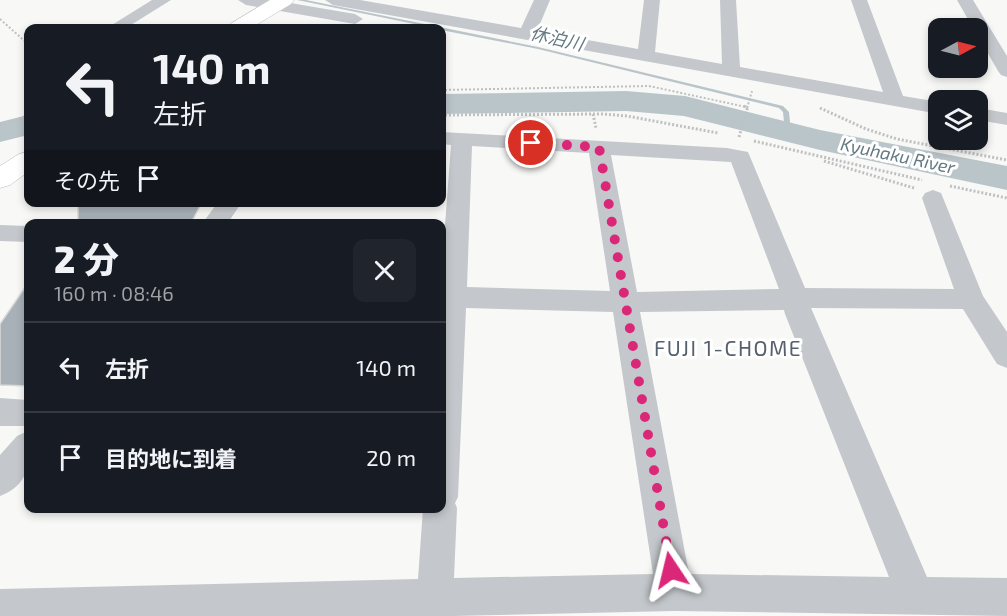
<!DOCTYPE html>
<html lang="ja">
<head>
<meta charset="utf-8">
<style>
  body { margin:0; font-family:"Exo 2","Noto Sans JP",sans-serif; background:#20242c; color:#f1f3f6; height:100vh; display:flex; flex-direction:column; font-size:22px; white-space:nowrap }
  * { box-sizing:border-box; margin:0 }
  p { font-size:20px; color:#9ea1a6 }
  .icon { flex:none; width:33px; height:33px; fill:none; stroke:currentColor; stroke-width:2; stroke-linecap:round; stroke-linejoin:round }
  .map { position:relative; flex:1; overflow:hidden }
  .panel { position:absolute; left:24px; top:219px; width:422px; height:294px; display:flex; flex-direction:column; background:#171b24; border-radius:12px; box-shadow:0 3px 9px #0003 }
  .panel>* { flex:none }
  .hud { position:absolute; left:24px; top:24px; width:422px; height:183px; border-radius:12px; box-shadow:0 3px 9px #0003; background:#171b24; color:#f1f3f6; overflow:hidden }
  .needle { width:39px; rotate:83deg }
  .buttons { position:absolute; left:928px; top:18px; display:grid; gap:12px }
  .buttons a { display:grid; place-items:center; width:60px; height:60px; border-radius:12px; background:#171b24; box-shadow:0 3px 9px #0003; font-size:30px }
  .pin { position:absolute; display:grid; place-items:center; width:51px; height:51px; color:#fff; margin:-26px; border:3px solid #fff; border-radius:50%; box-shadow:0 2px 6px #0007 }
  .me { position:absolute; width:66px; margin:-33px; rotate:350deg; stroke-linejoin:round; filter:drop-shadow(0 0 4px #0008) }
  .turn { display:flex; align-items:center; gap:21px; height:126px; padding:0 30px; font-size:27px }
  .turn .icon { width:78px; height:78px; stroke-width:2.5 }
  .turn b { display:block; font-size:42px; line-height:51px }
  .then { display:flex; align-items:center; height:57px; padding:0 30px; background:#0003; gap:12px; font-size:22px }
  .round { display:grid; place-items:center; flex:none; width:63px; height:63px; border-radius:12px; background:#20242c }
  .summary { display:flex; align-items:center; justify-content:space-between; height:102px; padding:0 30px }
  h1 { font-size:36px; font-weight:800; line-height:45px }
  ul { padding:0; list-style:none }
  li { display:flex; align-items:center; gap:18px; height:90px; padding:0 30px; border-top:2px solid #363941 }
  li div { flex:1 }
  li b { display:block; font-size:22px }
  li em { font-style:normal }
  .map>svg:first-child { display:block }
</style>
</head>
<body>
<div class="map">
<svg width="1007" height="616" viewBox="0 0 1007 616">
  <rect width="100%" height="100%" fill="#f8f8f6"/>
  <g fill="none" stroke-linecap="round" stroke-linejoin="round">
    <path fill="#bac5ca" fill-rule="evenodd" d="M297 0H306L538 47 783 106 789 112 791 132 788 134 785 132 783 112 779 108 538 49 441 30V28H434Z"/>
    <path fill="#bac5ca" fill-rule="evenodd" d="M626 91 685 96 820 130 1007 166V190L820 150 684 116 626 111 441 114V94Z
      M28 115V135L0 142V122Z"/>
  </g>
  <path fill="#a8b1b8" stroke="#dadad8" stroke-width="1.5" d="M78 202H202L191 223 78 220Z
    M28 283V386L0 385V324Z"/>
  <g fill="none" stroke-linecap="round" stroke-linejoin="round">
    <g stroke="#b6bbc0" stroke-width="1">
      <path id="secondary" d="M270 0H294L291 4 251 28H227L230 24Z
        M28 152V172L10 185 0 188V166L19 154Z"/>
    </g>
    <path stroke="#bec0c3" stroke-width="2" stroke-dasharray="2 2" stroke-linecap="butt" d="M0 19 28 44
      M441 90 649 86 746 107
      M747 108 752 91"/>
    <path stroke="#bec0c3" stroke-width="3" stroke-dasharray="2 2" stroke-linecap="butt" d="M744 106 746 107
      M820 108 866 129 897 139 1007 160
      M593 114 596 128
      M441 115 603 114 627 116 718 133
      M0 125 28 116
      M739 137 748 106
      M754 141 922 180
      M824 161 914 188
      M950 186 1007 198"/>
    <path fill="#c4c8cc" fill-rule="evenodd" d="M152 0H171L126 28H107Z
      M238 0H273L355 14 363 19 355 24 246 5Z
      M325 0H360L521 28 534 0H550L537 31 638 49 644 0H660L655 52 722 64 720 0H736L740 67 883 92 851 0H867L903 96 939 102V114L333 5Z
      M957 0H973L1007 56V77L1001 75 998 71 978 36V28H973Z
      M978 108 1007 113V125L978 120Z
      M441 132 727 148 748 152 805 288 954 289 922 198 925 193 933 190 941 193 983 296 1007 332V368L997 364 963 309 811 308 927 577 1007 578V616L674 611 453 616H0V589L418 579 423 508H441V279L451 145 441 144ZM472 146 589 153 610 291 467 287ZM611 155 731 162 779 289 637 292ZM466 308 613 312 653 574 454 578 457 508 455 503 458 497ZM784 310 785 314 889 577 689 574 640 312Z
      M218 202H242L227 224H202Z
      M0 225 28 226V242L0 241Z
      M0 398 28 400V426H0Z
      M28 431C31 460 31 484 0 496V455L17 436Z"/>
    <use href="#secondary" fill="#fff" fill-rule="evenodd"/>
  </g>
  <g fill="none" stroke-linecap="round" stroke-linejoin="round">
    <path stroke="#db2777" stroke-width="10" stroke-dasharray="0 18" d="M531 143 599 147 671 570"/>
  </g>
  <g text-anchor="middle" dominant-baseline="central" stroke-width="6" stroke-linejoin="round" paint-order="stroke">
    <g font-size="18" font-style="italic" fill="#637983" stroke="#fff">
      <text transform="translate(557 38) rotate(13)">休泊川</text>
      <text transform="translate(898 155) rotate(12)">Kyuhaku River</text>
    </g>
    <g font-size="21" letter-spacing="1.5" fill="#55616c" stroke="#fff">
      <text x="728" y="347">FUJI 1-CHOME</text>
    </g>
  </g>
</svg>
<div class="buttons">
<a><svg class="needle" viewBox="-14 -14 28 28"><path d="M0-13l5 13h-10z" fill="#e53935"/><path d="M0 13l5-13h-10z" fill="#9ea1a6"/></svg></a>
<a><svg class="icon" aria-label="layers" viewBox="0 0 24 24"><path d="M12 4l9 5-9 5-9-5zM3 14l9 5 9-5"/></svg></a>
</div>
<div class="pin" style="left:531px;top:143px;background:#d93025"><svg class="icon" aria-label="arrive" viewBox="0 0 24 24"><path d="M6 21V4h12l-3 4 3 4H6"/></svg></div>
<svg class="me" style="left:671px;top:570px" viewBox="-20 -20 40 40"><path d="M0-17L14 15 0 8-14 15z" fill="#db2777" stroke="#fff" stroke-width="4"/></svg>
<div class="hud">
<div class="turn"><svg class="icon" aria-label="left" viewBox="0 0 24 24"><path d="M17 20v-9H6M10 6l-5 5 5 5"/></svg><div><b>140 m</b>左折</div></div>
<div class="then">その先<svg class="icon" aria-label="arrive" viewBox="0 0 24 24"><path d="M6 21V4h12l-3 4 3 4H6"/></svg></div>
</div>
<section class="panel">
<div class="summary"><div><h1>2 分</h1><p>160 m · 08:46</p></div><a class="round"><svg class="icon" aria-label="close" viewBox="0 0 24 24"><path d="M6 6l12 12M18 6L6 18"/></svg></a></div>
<ul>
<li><svg class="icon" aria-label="left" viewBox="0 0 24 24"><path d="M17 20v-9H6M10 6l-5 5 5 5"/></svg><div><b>左折</b></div><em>140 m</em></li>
<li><svg class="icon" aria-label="arrive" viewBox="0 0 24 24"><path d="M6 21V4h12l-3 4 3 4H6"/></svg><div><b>目的地に到着</b></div><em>20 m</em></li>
</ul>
</section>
</div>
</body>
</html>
